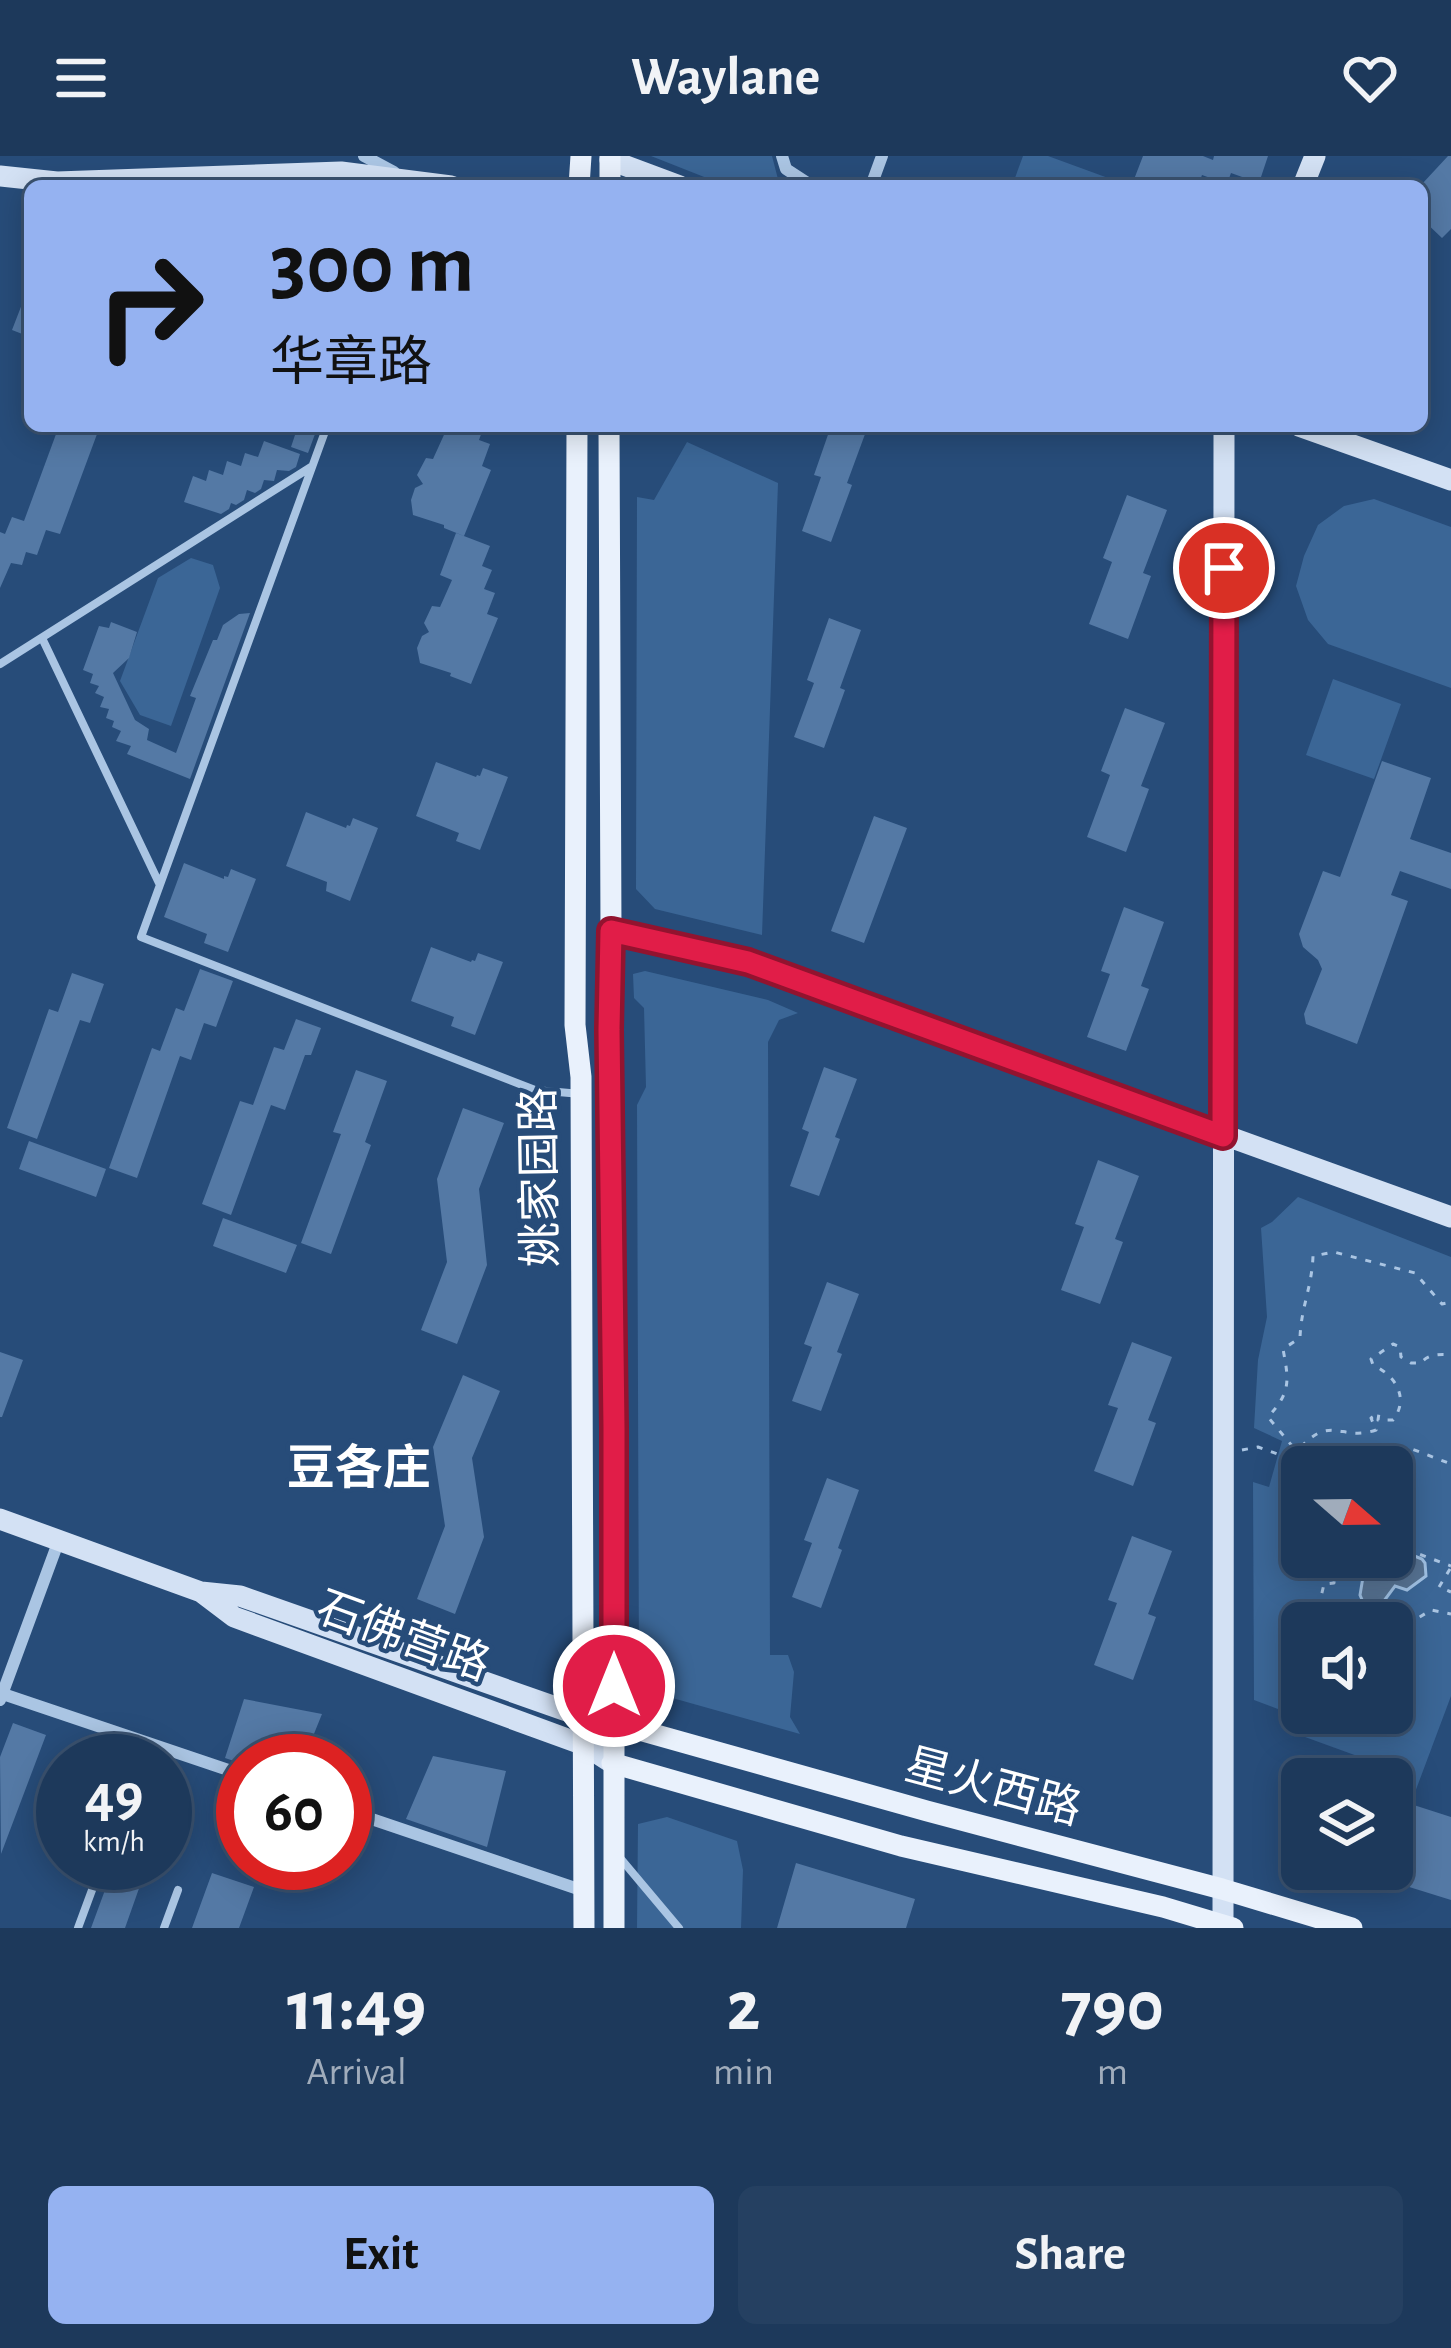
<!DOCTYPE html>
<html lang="en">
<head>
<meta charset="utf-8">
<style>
  body { margin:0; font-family:"Alegreya Sans","Noto Sans SC",sans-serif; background:#254061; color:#f1f3f6; height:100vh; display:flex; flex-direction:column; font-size:45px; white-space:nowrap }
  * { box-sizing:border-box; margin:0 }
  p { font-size:39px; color:#a0acbb }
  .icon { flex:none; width:66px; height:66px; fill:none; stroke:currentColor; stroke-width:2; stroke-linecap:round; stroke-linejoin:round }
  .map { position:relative; height:1772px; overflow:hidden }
  .panel { display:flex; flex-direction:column; background:#1d395b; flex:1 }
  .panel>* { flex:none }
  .hud { position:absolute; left:24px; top:24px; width:1404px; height:252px; border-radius:18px; box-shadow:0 6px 30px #0003,0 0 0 3px #3b5371; background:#95b2f1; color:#111; overflow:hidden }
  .needle { width:78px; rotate:110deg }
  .fabs { position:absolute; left:1281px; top:1290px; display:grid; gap:24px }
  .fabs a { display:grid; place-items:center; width:132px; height:132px; border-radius:18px; background:#1d395b; box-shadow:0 6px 30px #0003,0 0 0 3px #3b5371; font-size:60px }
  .speed { position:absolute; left:36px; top:1578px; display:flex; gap:24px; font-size:60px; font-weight:700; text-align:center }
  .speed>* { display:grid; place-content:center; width:156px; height:156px; border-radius:50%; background:#1d395b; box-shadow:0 6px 30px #0003,0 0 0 3px #3b5371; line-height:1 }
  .speed small { font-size:30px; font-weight:400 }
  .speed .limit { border:18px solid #d22; background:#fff; color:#111 }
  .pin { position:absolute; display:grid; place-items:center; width:102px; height:102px; color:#fff; margin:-51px; border:6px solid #fff; border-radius:50%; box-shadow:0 3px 12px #0007 }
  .me { position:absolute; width:132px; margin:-66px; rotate:0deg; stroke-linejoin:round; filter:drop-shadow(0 0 9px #0008) }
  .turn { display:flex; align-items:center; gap:42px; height:252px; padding:0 48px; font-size:54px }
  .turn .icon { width:156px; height:156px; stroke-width:2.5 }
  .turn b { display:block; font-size:84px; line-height:102px }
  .eta { display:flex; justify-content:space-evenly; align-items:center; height:204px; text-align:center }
  .eta b { font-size:72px; font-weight:700; line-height:84px }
  .button { display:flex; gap:24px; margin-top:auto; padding:24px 48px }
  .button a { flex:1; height:138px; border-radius:18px; background:#95b2f1; color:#111; font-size:48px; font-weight:700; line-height:138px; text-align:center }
  .button a+a { background:#254061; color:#f1f3f6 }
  header { display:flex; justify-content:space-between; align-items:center; height:156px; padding:0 48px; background:#1d395b; font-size:54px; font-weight:700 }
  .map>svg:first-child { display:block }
</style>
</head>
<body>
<header><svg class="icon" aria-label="menu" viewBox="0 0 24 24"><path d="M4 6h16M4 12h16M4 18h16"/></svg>Waylane<svg class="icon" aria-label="heart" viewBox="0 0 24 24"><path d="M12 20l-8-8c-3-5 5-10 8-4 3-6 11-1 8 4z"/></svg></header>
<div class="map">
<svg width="1451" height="1772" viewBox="0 0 1451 1772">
  <rect width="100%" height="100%" fill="#274c79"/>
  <path fill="#3b6696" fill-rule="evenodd" d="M651 0H772L779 27 783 30H727Z
    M1023 0H1048L1130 30H1012Z
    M687 286 778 327 762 779 655 753 636 733 637 341 654 344Z
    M1374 343 1451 371V532L1328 488 1308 464 1296 430 1304 400 1318 369 1344 350Z
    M191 402 213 409 220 432 171 570 140 559 120 525 158 422Z
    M1333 523 1401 548 1374 623 1306 599Z
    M645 815 768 844 798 857 779 864 768 886 770 1499H788L794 1516 790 1561 800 1578 651 1536 639 1522 637 949 646 931 644 852 634 842 633 818Z
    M1298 1041 1451 1101V1540L1414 1639 1392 1632V1623L1357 1621 1360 1601 1305 1581 1307 1564 1254 1544 1253 1326 1269 1331 1282 1285 1254 1272 1258 1204 1267 1161 1261 1072 1272 1066ZM1302 1311H1392V1401H1302ZM1302 1467H1392V1557H1302Z
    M667 1661 737 1685 743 1714 741 1772H637L638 1668Z"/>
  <path fill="#567292" stroke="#9fc0e3" stroke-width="3" d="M1392 1391 1422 1403 1425 1407 1426 1420 1407 1434 1395 1430 1381 1449 1366 1453 1360 1439 1366 1403 1367 1401H1392Z"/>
  <path fill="#5479a5" d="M1143 0H1203L1213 4 1214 0H1268L1259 27 1231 17 1227 28 1202 19 1198 30H1145L1133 26Z
    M1448 0H1451V73L1442 82 1422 63V28Z
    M29 130H30V181L12 174Z
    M59 270H100L60 378 46 374 37 399 26 396 22 409 11 407 0 432V376L5 378 12 361 24 365Z
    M298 270H318L308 297 291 291Z
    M448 270H484L479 284 490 288 482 310 491 314 464 380 444 372V369L413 359 411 344 415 332 423 328 417 319 426 302 433 303Z
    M831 270H868L847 327 852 329 831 386 802 375 821 321 814 319Z
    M264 285 300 298 296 311 289 315 277 314 274 325 264 324 261 333 255 337 247 334 244 344 236 349 231 347 229 353 221 358 184 346 193 320 206 325 209 314 223 319 227 305 241 310 245 297 258 301Z
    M1127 339 1167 354 1143 417 1151 420 1128 483 1089 468 1112 406 1103 402Z
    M456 377 490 390 482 410 492 414 484 433 495 437 487 458 498 462 471 528 450 520 451 517 420 507 417 492 422 480 429 476 424 467 432 450 440 451 452 424 440 419Z
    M250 457 190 623 127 598 131 590 116 585 121 575 112 571 114 565 106 562 109 553 100 551 104 541 95 537 99 530 90 527 93 518 83 514 99 470 109 472 111 466 137 476 129 502 113 517 135 564 149 573 147 584 176 597 196 542 190 540 213 484H217L223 469 239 458Z
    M829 462 861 474 840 532 845 534 824 592 794 581 814 527 807 524Z
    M1125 552 1165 567 1141 630 1149 633 1126 696 1087 681 1110 619 1101 615Z
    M1382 605 1431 622 1410 683 1451 697V733L1400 715 1391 739 1408 745 1357 888 1306 868 1304 858 1322 813 1318 804 1303 791 1299 778 1323 715 1340 721Z
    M436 606 476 621 477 619 480 620 483 612 508 621 480 694 456 685 459 677 416 660Z
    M306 656 346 672 347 669 350 670 353 662 378 672 350 745 326 735 327 726 286 710Z
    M874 660 907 672 864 787 831 775Z
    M184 707 224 723V720L228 721 231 713 256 723 228 796 204 787 207 778 164 761Z
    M1124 751 1164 766 1141 830 1149 833 1126 895 1087 881 1110 818 1101 815Z
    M431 791 471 806 472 804 475 805 478 797 503 806 475 879 451 870 454 861 411 845Z
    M200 813 233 825 216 871 204 867 191 904 180 900 137 1022 109 1012 152 892 160 895 176 852 184 855Z
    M72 817 104 828 90 867 80 864 37 983 7 972 49 853 58 856Z
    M296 863 321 872 311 899H305L285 954 271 949 231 1059 202 1048 240 945 253 949 274 891 284 894Z
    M824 911 857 923 835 981 840 983 819 1040 790 1030 809 976 802 973Z
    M356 914 387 925 365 986 371 989 331 1098 301 1087 341 978 333 976Z
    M463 952 504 967 479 1033 487 1109 457 1188 421 1174 447 1106 437 1023Z
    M29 985 106 1013 96 1041 19 1013Z
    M1098 1004 1139 1020 1115 1083 1123 1086 1100 1148 1061 1134 1084 1071 1075 1068Z
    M223 1062 297 1089 286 1117 213 1090Z
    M827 1126 859 1138 837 1196 842 1198 821 1255 792 1245 812 1191 804 1188Z
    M1132 1186 1172 1201 1148 1264 1156 1267 1133 1330 1094 1315 1118 1252 1108 1249Z
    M0 1196 23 1204 2 1261H0Z
    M463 1219 500 1235 472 1302 484 1381 455 1458 417 1443 445 1370 433 1291Z
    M827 1322 859 1334 838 1392 842 1394 821 1452 792 1441 812 1387 804 1384Z
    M1132 1380 1172 1395 1148 1458 1156 1461 1133 1524 1094 1509 1117 1447 1108 1444Z
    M244 1543 322 1558 303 1605H243V1608L225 1602Z
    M13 1567 46 1579 1 1698 0 1601Z
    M433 1600 506 1615 487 1691 406 1663Z
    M1392 1642 1451 1661V1744L1361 1716 1362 1713H1392Z
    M115 1707H148L125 1772H91Z
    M796 1707 915 1743 906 1772H777Z
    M212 1717 254 1731 239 1772H192Z"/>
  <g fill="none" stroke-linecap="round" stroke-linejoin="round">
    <path stroke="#aac5e3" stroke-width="3" stroke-dasharray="6 9" stroke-linecap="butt" d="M1293 1291 1268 1261C1291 1236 1289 1225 1283 1193L1300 1182C1301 1151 1312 1131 1313 1100L1334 1096 1415 1117 1442 1148 1451 1146
      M1301 1291C1332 1258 1341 1286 1376 1274L1371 1262 1379 1257 1378 1264H1393C1410 1242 1395 1219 1373 1209L1371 1203 1393 1188 1400 1191 1401 1201 1411 1207H1421C1428 1198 1440 1198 1451 1199
      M1242 1294 1258 1291 1283 1300
      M1311 1307 1323 1311
      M1285 1315 1284 1321 1302 1334
      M1302 1315 1293 1316 1286 1312 1283 1300C1288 1290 1296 1288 1305 1294L1309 1302 1307 1311
      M1392 1348 1412 1293 1451 1308
      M1392 1388 1451 1410
      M1324 1401 1335 1409 1334 1427 1324 1428 1321 1441 1331 1455 1363 1467
      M1450 1413 1439 1431 1451 1436
      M1392 1470 1407 1469 1431 1454 1451 1458"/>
    <path stroke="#aac5e3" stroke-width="8" d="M327 270 141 781 535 934 581 938
      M670 270 709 273
      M42 482 159 727
      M0 508 311 311
      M139 1605 146 1586
      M621 1703 679 1772
      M78 1772 102 1707
      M164 1772 178 1734"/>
    <path stroke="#aac5e3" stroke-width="12" d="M364 0 394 16
      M782 0 786 13 812 30
      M871 30 882 0
      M3 1538 243 1619
      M0 1544 59 1384
      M345 1654 584 1735"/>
    <path stroke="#d3e1f4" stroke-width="21" d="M610 4 680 30
      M0 20 57 26 341 16 451 30
      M1303 30 1315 0
      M1299 270 1451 324
      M611 775 748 807 1451 1061
      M0 1363 201 1436 240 1440 584 1561 614 1567
      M201 1436 234 1461 584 1589 612 1607
      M1223 1772 1224 270"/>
    <path stroke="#e9f1fc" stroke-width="21" d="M579 30 581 0
      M610 30V0
      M577 270 575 869 581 921 584 1772
      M609 270 611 775 609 874 614 1272V1772
      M614 1567 927 1655 1222 1733 1352 1772
      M612 1607 901 1690 1163 1751 1233 1772"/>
  </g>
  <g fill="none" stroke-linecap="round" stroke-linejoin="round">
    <g stroke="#92132f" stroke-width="30">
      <path id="route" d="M614 1530V1272L609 874 611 775 748 806 1223 980 1224 412"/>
    </g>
    <use href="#route" stroke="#e11d48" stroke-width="21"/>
  </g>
  <g text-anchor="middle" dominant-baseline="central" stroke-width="9" stroke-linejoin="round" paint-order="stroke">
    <g font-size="45" fill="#fff" stroke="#274c79">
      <text transform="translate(541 1021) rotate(-91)">姚家园路</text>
      <text transform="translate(403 1481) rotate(20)">石佛营路</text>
      <text transform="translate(993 1632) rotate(15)">星火西路</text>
    </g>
    <g font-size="48" font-weight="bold" fill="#fff" stroke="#274c79">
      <text x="359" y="1314">豆各庄</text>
    </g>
  </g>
</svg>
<div class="fabs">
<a><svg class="needle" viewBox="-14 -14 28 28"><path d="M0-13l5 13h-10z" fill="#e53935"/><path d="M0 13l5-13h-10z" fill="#a0acbb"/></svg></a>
<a><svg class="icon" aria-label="sound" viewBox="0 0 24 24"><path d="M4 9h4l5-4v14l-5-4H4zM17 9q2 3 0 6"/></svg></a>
<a><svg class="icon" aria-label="layers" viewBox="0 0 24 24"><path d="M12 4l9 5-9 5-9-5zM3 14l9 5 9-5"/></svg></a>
</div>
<div class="speed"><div>49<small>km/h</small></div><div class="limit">60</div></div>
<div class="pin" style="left:1224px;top:412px;background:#d93025"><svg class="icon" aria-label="arrive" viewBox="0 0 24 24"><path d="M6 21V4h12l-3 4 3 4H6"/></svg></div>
<svg class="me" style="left:614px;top:1530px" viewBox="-20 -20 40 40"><circle r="17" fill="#e11d48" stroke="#fff" stroke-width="3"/><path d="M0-11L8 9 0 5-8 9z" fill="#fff"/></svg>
<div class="hud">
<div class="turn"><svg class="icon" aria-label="right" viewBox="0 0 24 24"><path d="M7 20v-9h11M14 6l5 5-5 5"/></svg><div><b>300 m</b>华章路</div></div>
</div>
</div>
<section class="panel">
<div class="eta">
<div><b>11:49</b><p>Arrival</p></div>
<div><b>2</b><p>min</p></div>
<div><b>790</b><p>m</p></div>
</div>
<div class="button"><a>Exit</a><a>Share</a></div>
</section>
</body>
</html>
